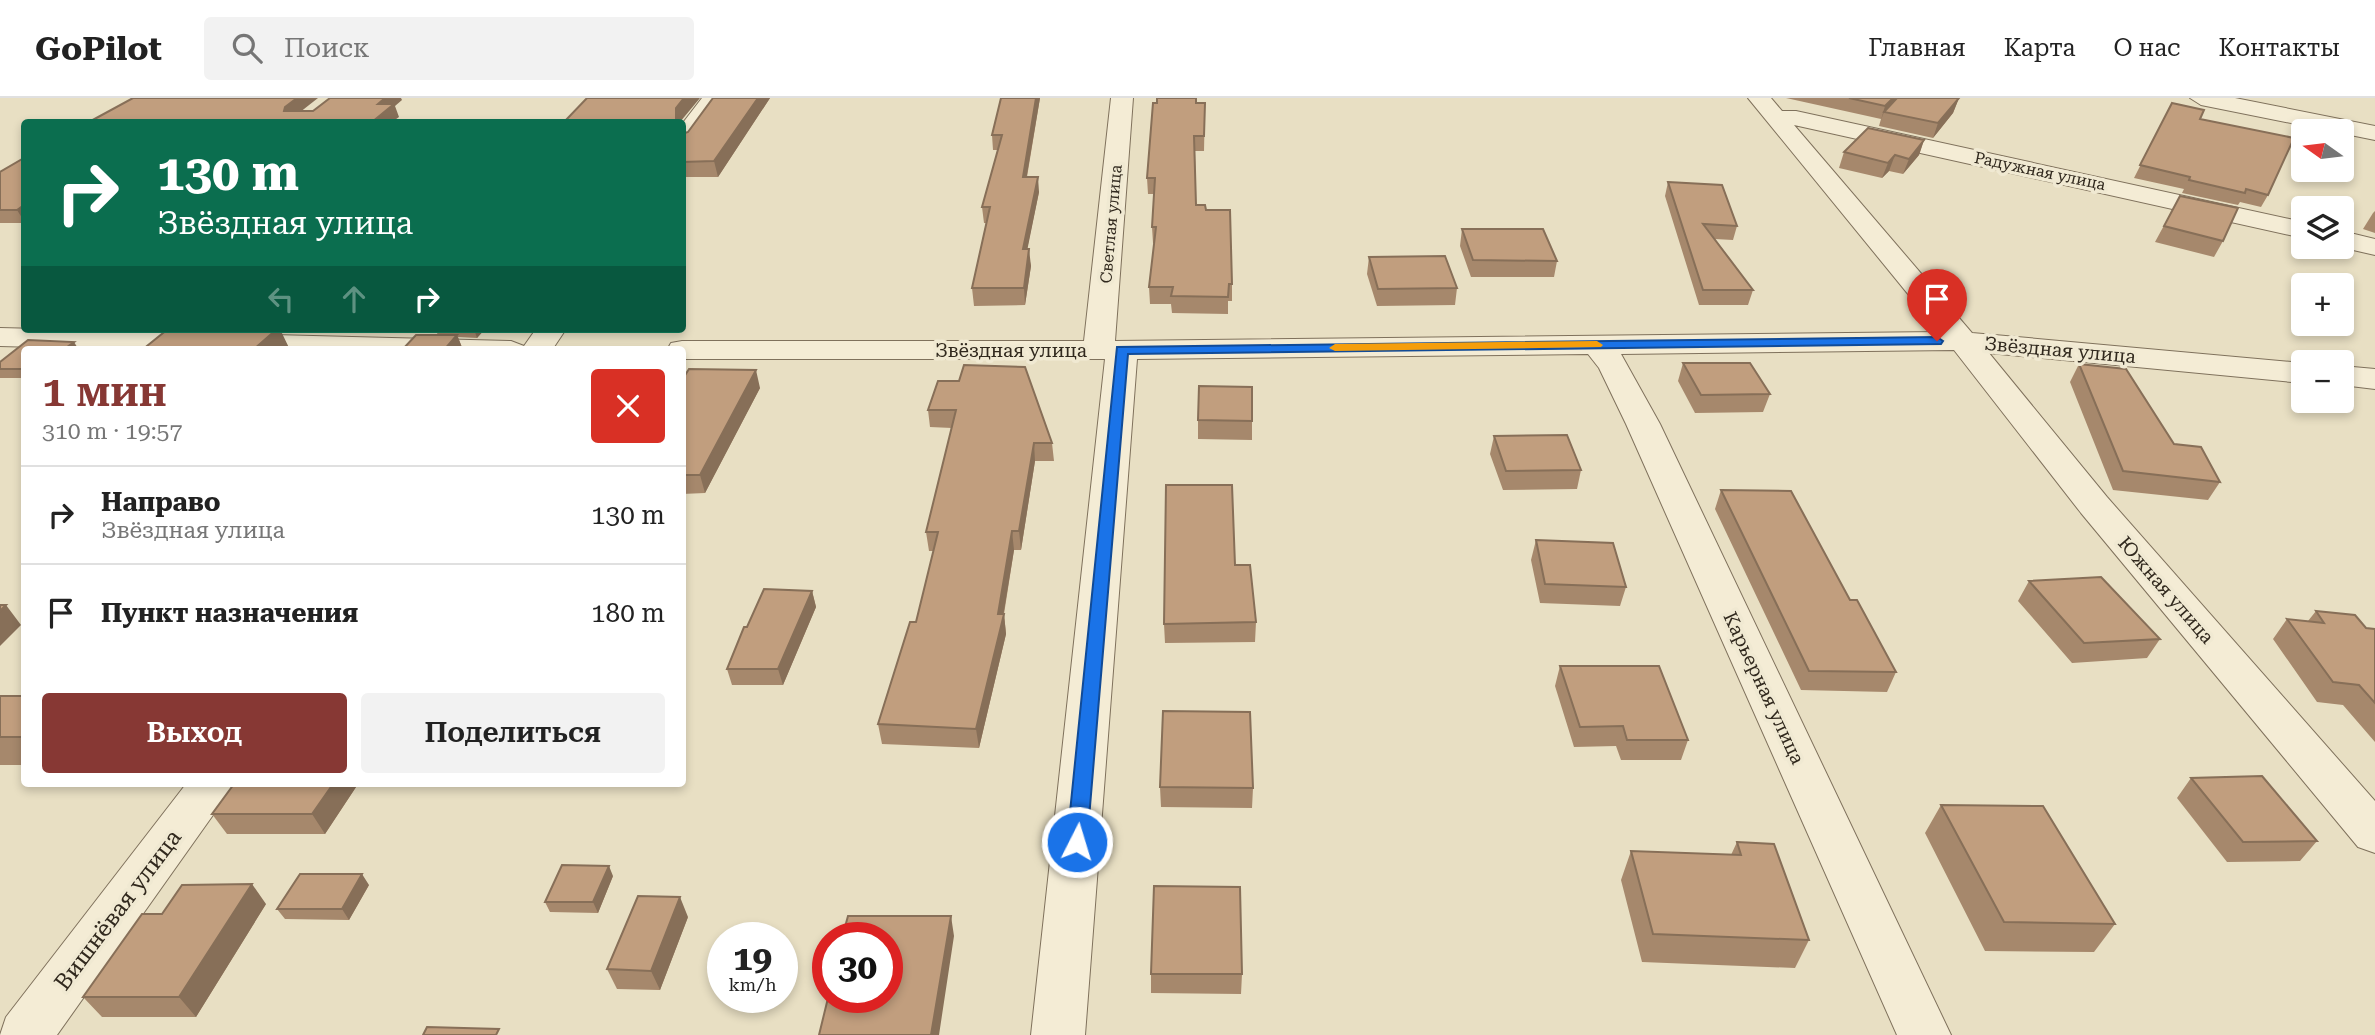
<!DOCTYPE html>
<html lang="ru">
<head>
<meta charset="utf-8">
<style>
  body { margin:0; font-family:"Roboto Serif",serif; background:#f2f2f2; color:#222; height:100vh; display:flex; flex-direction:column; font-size:26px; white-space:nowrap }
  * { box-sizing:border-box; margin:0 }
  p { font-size:23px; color:#767676 }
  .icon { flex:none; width:38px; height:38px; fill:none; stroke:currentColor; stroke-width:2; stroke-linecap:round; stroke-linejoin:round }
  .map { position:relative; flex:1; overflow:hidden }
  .sheet { position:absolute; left:21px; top:248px; width:665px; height:441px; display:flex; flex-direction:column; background:#fff; border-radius:7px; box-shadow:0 4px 10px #0003 }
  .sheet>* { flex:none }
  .hud { position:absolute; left:21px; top:21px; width:665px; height:214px; border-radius:7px; box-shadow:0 4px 10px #0003; background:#0b6e4f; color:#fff; overflow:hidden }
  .needle { width:46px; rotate:284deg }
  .fabs { position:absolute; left:2291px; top:21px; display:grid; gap:14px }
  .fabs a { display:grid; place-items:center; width:63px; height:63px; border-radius:7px; background:#fff; box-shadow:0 4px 10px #0003; font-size:35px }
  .speed { position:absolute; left:707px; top:824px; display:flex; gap:14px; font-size:35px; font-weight:700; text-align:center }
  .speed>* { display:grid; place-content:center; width:91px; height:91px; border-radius:50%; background:#fff; box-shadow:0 4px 10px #0003; line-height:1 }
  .speed small { font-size:18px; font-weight:400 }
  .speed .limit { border:10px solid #d22; background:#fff; color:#111 }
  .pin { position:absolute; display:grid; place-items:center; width:60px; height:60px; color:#fff; margin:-72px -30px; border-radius:50% 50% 50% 0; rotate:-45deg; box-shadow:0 0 7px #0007 }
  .pin .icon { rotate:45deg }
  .me { position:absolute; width:77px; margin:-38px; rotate:5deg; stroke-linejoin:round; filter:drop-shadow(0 0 5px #0008) }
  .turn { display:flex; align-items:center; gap:24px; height:147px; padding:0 21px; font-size:32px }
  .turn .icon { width:91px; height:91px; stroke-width:2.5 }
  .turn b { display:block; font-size:49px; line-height:60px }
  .lanes { display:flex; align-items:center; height:66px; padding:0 21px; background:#0003; justify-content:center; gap:35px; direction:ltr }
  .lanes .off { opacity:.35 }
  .round { display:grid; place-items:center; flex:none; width:74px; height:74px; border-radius:7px; background:#f2f2f2 }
  .overview { display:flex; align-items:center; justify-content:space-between; height:119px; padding:0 21px }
  h1 { font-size:42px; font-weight:600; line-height:52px; color:#873834 }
  .action { display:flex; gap:14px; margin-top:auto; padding:14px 21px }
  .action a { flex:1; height:80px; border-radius:7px; background:#873834; color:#fff; font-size:28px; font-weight:600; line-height:80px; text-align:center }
  .action a+a { background:#f2f2f2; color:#222 }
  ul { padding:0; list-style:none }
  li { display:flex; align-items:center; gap:21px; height:98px; padding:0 21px; border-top:2px solid #e0e0e0 }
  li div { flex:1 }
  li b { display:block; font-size:26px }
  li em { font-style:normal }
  header { display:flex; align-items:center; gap:42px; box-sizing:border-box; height:98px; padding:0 35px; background:#fff; border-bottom:2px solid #e0e0e0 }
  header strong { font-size:33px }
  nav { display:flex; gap:38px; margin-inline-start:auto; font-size:24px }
  .search { width:490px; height:63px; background:#f2f2f2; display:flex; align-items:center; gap:18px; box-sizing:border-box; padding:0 24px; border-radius:7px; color:#767676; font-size:26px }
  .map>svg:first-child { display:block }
</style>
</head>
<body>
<header>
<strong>GoPilot</strong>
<div class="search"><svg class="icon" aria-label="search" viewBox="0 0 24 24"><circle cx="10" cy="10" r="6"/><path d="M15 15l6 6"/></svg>Поиск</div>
<nav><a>Главная</a><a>Карта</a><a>О нас</a><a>Контакты</a></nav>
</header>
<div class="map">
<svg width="2375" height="937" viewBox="0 0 2375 937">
  <rect width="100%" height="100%" fill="#e8dfc3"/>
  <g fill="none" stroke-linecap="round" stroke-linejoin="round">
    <g stroke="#7f715c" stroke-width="2">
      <path id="street" d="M702 0H724L690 48 682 50V26Z
        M1111 0H1133L1115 243 1939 234 1748 0H1771L1782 13H1796L2303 124V140L1794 27 1972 235 2303 265V285L1989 255 2107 399 2375 703V755L2358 749 2081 415 1954 252 1621 256 1660 326 1951 937H1897L1626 326 1599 270 1588 256 1137 261 1085 937H1031L1105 261H682V252H667L671 245 682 243H1084Z
        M2190 0H2235L2375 28V42L2201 7Z
        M2342 133 2375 141V157L2340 149Z
        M0 230 511 243 524 248 536 231H566L552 252H149L0 248Z
        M2342 268 2375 271V291L2342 287Z
        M186 686H235L57 937H0L6 919Z"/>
    </g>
    <use href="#street" fill="#f4ecd5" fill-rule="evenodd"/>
  </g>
  <path fill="#a6886c" d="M713 0H770L718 79H682V36L688 34Z
    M1001 0H1040L1027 79 1039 94 1027 151 1031 168 1025 207 974 208 972 190 986 125H984L982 109 998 52H993L992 37Z
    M1786 0H1959L1953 15 1933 40 1879 28 1881 21Z
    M1157 5H1205L1204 53H1195L1196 107 1206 112 1232 186V203H1228V216L1172 215 1171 206H1150L1149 189 1154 145H1153L1152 129 1154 96H1148L1147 80Z
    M2172 5 2200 21 2268 97 2261 109 2240 104 2238 107 2182 95 2184 91 2134 80Z
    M1924 42 1919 57 1903 76 1889 73 1882 80 1839 70 1844 54Z
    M24 60V125H0V74Z
    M1668 84 1737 128 1733 142 1715 141 1753 192 1748 207H1699L1665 98Z
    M2180 98 2223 143 2214 159 2155 144Z
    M2375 113V135L2363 131 2373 115Z
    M1462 131 1557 163 1554 179H1471L1460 148Z
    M1369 159 1457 190 1455 207 1377 208 1367 176Z
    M143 231H317L312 235H281L290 252H142L167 232Z
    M435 231H485L477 240 458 239 463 252 438 237Z
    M24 252V280H0V264Z
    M1683 265 1770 296 1763 314 1695 315 1678 283Z
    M2079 266 2220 384 2208 402 2113 392 2070 284Z
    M682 282 760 290 705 395 682 396Z
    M938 283 1052 345 1054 363H1035L1021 452H1014L1004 516 1006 536 979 650 882 646 878 626 916 524 934 453H929L926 434 952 330 930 329 928 312Z
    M1198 322 1252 323V342L1198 341Z
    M1494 338 1581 372 1577 391 1503 392 1490 356Z
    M1721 392 1850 502 1896 574 1887 594 1801 592 1715 411Z
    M1536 442 1626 489 1620 508 1540 505 1531 462Z
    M1235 467 1256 524 1255 544 1165 545 1164 526Z
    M2029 483 2160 541 2147 560 2072 565 2018 503Z
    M812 493 816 509 783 587H732L727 571 747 529Z
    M2316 513 2366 530 2375 531V644L2343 607 2317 604 2273 541 2287 521 2308 523Z
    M1560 568 1688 642 1681 662H1621L1616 648 1574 649 1555 588Z
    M0 598H24V667H0Z
    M2191 680 2317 743 2300 763 2227 764 2177 700Z
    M234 686H358L325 736H227L212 716Z
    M1160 689 1253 690 1252 710 1161 709Z
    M1941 707 2115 826 2094 854 1985 853 1925 735Z
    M1737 744 1809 842 1795 870 1642 864 1621 782 1631 753 1731 757Z
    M613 778 598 815 550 814 545 804Z
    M369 787 349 822 285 821 277 811Z
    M266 806 196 919H102L83 899 162 816Z
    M688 819 660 892 617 891 607 871Z
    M1151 876H1242L1241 896 1151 895Z"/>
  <path fill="#876f58" d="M297 0H318L290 22 284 13 285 9Z
    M385 0H401L402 2 395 8 399 19 392 24H372L378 6Z
    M684 0H700L680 24H676V10Z
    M758 0H770L718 79 714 63Z
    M1036 0H1040L1024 94 1023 79Z
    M1893 0H1903L1884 14 1881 22 1885 8Z
    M1959 0 1953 15 1933 40 1938 25Z
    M1924 42 1919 57 1903 76 1909 61Z
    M1895 57 1889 73 1882 80 1888 65Z
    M1038 79 1039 94 1024 168 1023 151Z
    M24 107V123L17 112Z
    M1029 151 1031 168 1025 207 1024 190Z
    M277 231H280L290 252H253Z
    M474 231H485L477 240Z
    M457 237 463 252H444Z
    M74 244 79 252H63Z
    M756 272 760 290 705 395 700 377Z
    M1034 345 1035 363 1021 452 1019 433Z
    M1012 433 1014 452 1002 525 1004 516 1006 536 979 650 976 631 998 516Z
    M812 493 816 509 783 587 778 571Z
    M6 507 21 527 0 548V513Z
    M333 686H358L325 736 312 716Z
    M609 768 613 778 598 815 593 804Z
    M362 776 369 787 349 822 342 811Z
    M252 786 266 806 196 919 179 899Z
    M680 799 688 819 660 892 651 873Z
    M951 818 954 838 939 937H931Z"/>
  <path fill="#c19e7e" stroke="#876f58" stroke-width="2" d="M133 0H297L285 9 284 13H313L330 0H385L378 6H394L372 24H89Z
    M587 0H684L676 10V24H564Z
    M713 0H758L714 63 682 64V36L688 34Z
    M1001 0H1036L1023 79H1038L1023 151H1029L1024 190H972L990 109H982L1002 37H992Z
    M1157 0H1196V5H1205L1204 38H1194L1196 107H1205L1206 112H1230L1232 186H1229L1228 199 1171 198 1173 189H1149L1156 129H1152L1155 80H1147L1153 5H1157Z
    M1849 0H1893L1885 8Z
    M1897 0H1959L1938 25 1884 14Z
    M2172 5 2204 12 2200 21 2294 40 2268 97 2246 91 2245 95 2189 82 2190 79 2140 67Z
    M1868 30 1924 42 1909 61 1895 57 1888 65 1844 54Z
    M24 60V107L17 112H0V74Z
    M1668 84 1722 87 1737 128 1703 126 1753 192H1703Z
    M2180 98 2238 110 2223 143 2164 128Z
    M1462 131H1543L1557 163 1473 162Z
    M1445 158 1457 190 1378 191 1369 159Z
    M168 231H277L253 252H142Z
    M416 237H457L444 252H402Z
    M28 242 74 244 63 252H24V271H0V264Z
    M1683 265H1750L1770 296 1701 297Z
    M2079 266 2126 271 2174 346 2201 349 2220 384 2123 373Z
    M964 267 1025 269 1052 345H1034L1019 433H1012L998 516H1004L976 631 878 626 910 524H916L938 434H926L956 312H928L938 283H959Z
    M689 271 756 272 700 377H682V282Z
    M1199 288 1252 289V323L1198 322Z
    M1567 337 1581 372 1506 373 1494 338Z
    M1166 387H1232L1235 467H1250L1256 524 1164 526Z
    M1721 392 1791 393 1850 502H1857L1896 574 1809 573Z
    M1536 442 1613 445 1626 489 1545 486Z
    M2101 479 2160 541 2084 545 2029 483Z
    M764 491 812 493 778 571H727L744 529H747Z
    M0 507H6L0 513Z
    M2316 513 2355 517 2366 530 2375 531V605L2359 587 2333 584 2287 521 2324 525Z
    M1560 568H1659L1688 642H1627L1623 628 1580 629Z
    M0 598H24V639H0Z
    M1163 613 1250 614 1253 690 1160 689Z
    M2262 678 2317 743 2243 744 2191 680Z
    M234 686H333L312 716H212Z
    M1941 707 2043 708 2115 826 2004 824Z
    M1737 744 1774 746 1809 842 1653 836 1631 753 1741 757Z
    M562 767 609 768 593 804H545Z
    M300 776H362L342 811H277Z
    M252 786 179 899H83L142 816H162L182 787Z
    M1154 788 1240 789 1242 876H1151Z
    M638 798 680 799 651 873 607 871Z
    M848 818H951L931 937H819L828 900H887V840H842Z
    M427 929 499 931 496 937H423Z"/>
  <path fill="#1a73e8" stroke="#114b97" stroke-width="2" d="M1937 239 1943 243 1941 246 1128 256 1087 744 1084 750H1070L1067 744 1117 249Z"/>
  <path fill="#f59e0b" d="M1597 243 1603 247 1601 249 1335 253 1329 250 1335 246Z"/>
  <g text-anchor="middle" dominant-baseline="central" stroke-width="7" stroke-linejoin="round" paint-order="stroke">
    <g font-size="16" fill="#31291e" stroke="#f0e9d2">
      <text transform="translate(2040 73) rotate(12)">Радужная улица</text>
      <text transform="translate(1111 126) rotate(-85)">Светлая улица</text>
    </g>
    <g font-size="19" fill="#31291e" stroke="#f0e9d2">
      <text x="1011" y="252">Звёздная улица</text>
      <text transform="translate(2060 252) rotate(5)">Звёздная улица</text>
      <text transform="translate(2166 492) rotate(49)">Южная улица</text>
      <text transform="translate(1764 590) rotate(65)">Карьерная улица</text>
    </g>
    <g font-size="23" fill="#31291e" stroke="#f0e9d2">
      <text transform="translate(118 812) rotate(-53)">Вишнёвая улица</text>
    </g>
  </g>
</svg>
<div class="fabs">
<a><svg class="needle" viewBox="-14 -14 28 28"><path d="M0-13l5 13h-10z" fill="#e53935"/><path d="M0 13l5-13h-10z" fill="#767676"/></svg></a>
<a><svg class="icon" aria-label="layers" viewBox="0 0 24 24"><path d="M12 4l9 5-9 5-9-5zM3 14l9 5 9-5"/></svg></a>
<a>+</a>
<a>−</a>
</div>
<div class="speed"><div>19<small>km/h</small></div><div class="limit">30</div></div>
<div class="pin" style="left:1937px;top:243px;background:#d93025"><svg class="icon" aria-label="arrive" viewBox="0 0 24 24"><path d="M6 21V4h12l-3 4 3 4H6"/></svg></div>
<svg class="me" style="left:1077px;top:744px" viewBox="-20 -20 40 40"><circle r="17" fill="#1a73e8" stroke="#fff" stroke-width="3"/><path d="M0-11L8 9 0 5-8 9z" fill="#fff"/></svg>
<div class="hud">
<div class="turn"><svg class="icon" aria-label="right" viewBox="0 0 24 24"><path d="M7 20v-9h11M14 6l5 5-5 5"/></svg><div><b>130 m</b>Звёздная улица</div></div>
<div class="lanes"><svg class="icon off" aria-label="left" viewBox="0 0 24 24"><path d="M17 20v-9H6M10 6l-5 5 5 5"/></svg><svg class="icon off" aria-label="ahead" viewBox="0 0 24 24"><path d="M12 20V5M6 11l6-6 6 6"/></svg><svg class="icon" aria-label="right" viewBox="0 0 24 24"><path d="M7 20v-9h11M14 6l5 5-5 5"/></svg></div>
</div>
<section class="sheet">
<div class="overview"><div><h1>1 мин</h1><p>310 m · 19:57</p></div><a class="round" style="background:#d93025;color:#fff"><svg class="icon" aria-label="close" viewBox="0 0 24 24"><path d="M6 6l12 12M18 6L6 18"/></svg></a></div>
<ul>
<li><svg class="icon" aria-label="right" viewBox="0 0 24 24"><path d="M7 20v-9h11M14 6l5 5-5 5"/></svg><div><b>Направо</b><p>Звёздная улица</p></div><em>130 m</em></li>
<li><svg class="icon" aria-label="arrive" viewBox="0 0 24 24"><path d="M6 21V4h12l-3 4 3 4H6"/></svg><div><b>Пункт назначения</b></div><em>180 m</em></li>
</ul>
<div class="action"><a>Выход</a><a>Поделиться</a></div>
</section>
</div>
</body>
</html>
